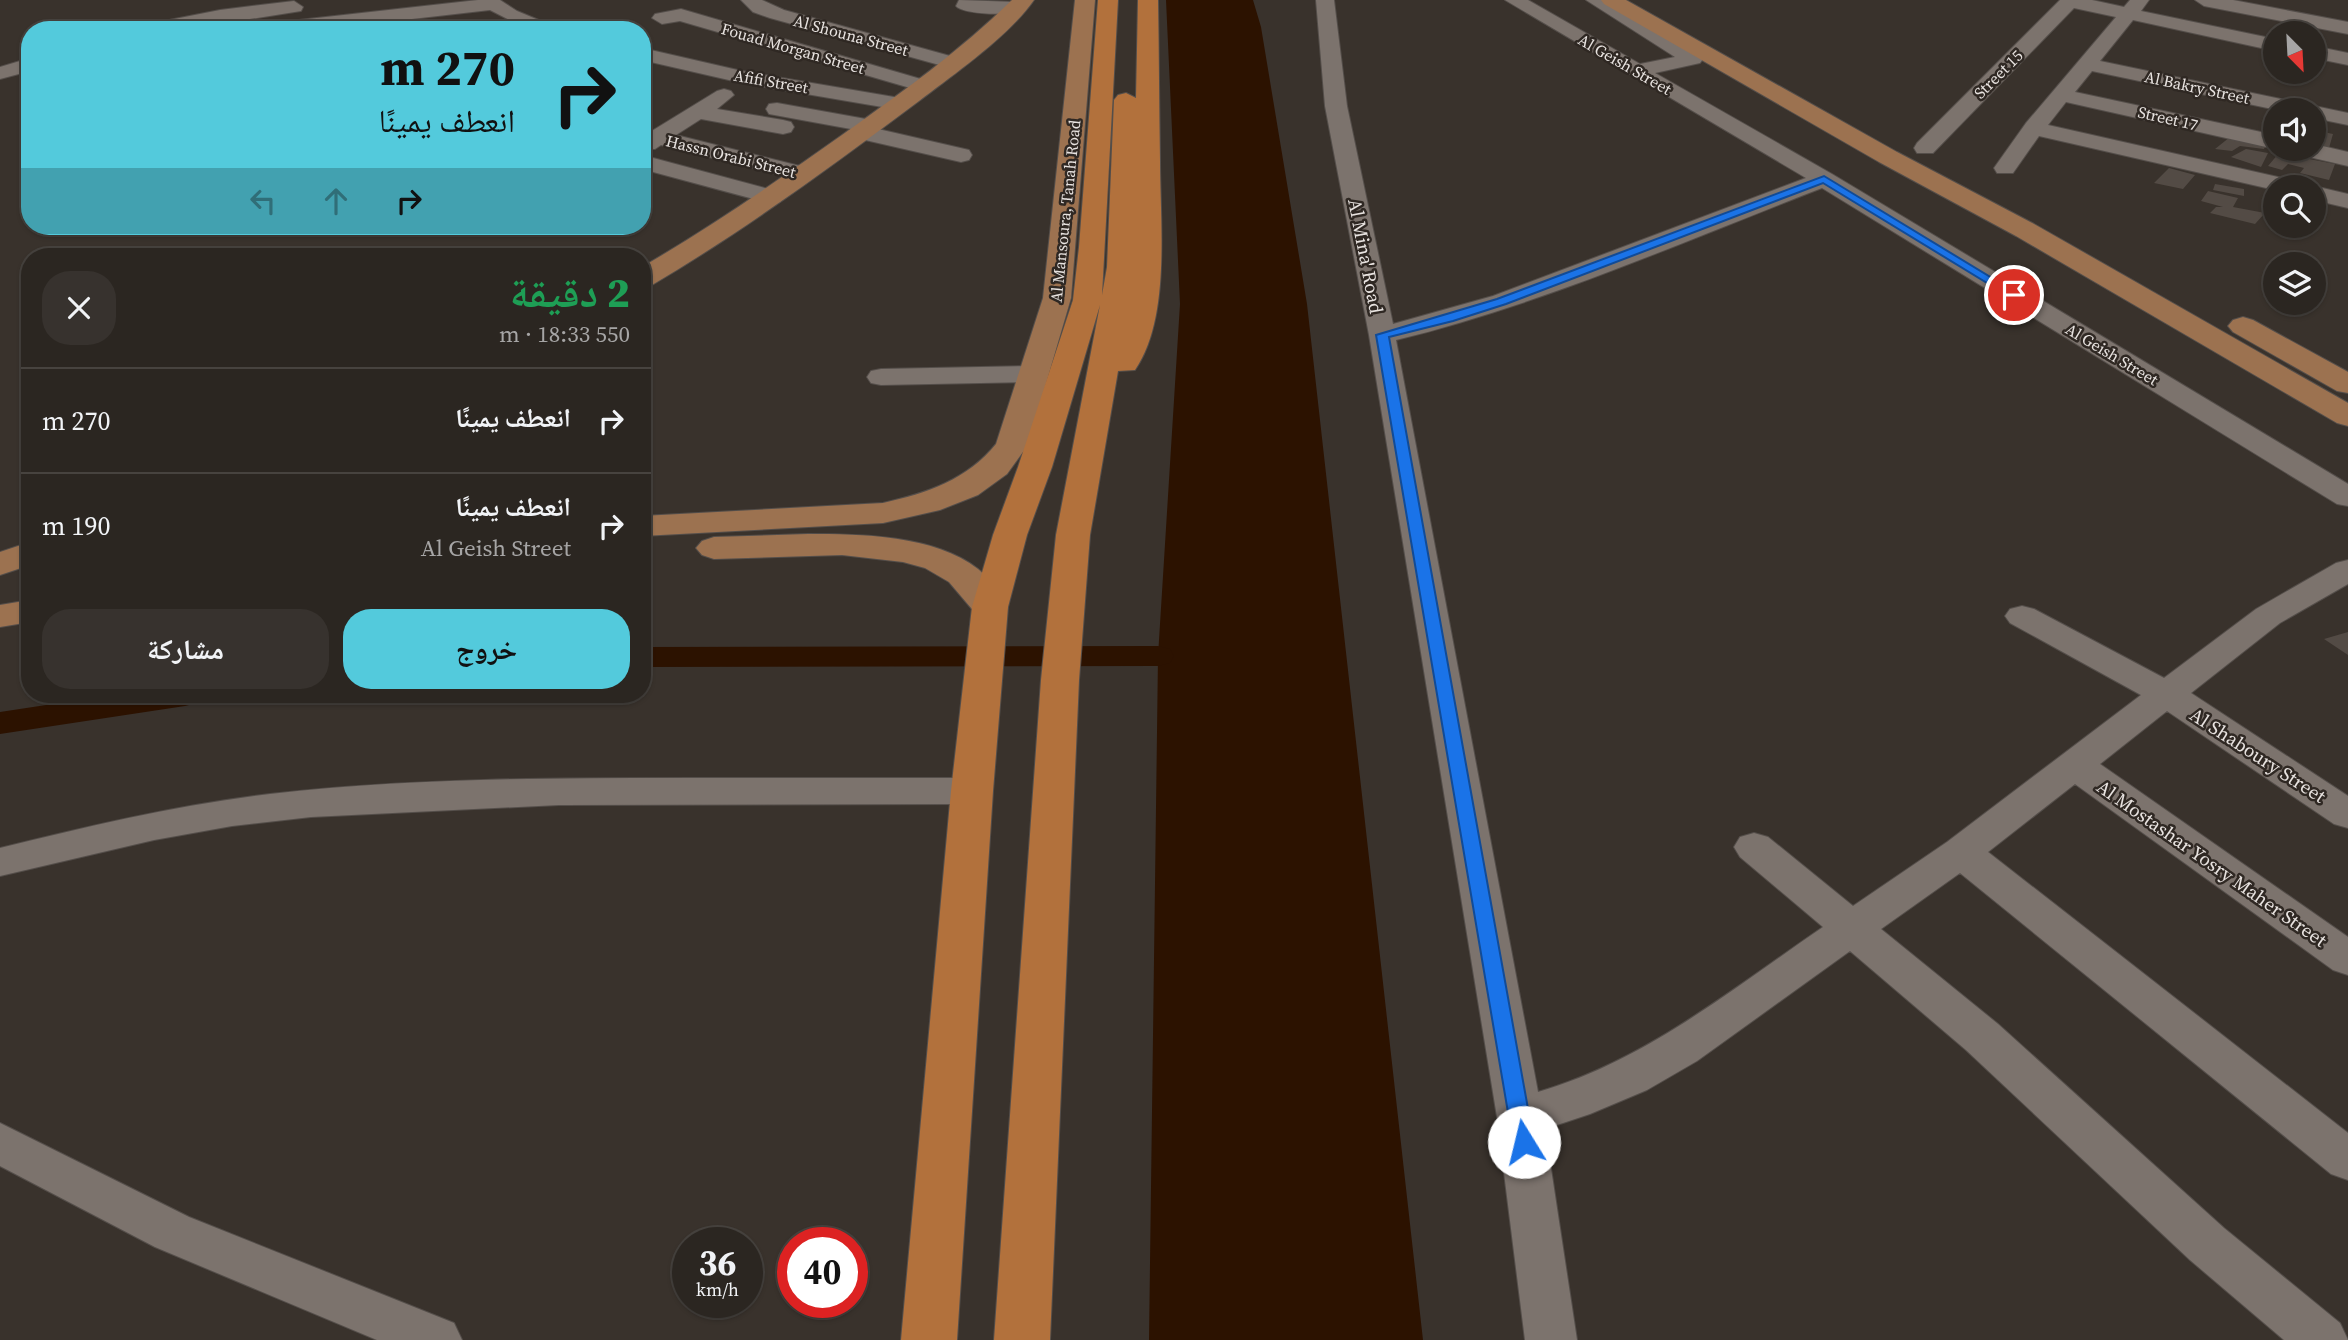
<!DOCTYPE html>
<html lang="ar">
<head>
<meta charset="utf-8">
<style>
  body { margin:0; font-family:"Source Serif 4","Noto Naskh Arabic",serif; background:#37322e; color:#f1f3f6; direction:rtl; height:100vh; display:flex; flex-direction:column; font-size:26px; white-space:nowrap }
  * { box-sizing:border-box; margin:0 }
  p { font-size:23px; color:#a6a5a5 }
  .icon { flex:none; width:38px; height:38px; fill:none; stroke:currentColor; stroke-width:2; stroke-linecap:round; stroke-linejoin:round }
  .map { position:relative; flex:1; overflow:hidden; direction:ltr }
  .panel { position:absolute; left:21px; top:248px; width:630px; height:455px; display:flex; flex-direction:column; background:#2b2621; border-radius:28px; box-shadow:0 2px 5px #0004,0 0 0 2px #47433f; direction:rtl }
  .panel>* { flex:none }
  .hud { position:absolute; left:21px; top:21px; width:630px; height:214px; border-radius:28px; box-shadow:0 2px 5px #0004,0 0 0 2px #47433f; direction:rtl; background:#53cadc; color:#111; overflow:hidden }
  .needle { width:46px; rotate:156deg }
  .controls { position:absolute; left:2263px; top:21px; display:grid; gap:14px }
  .controls a { display:grid; place-items:center; width:63px; height:63px; border-radius:50%; background:#2b2621; box-shadow:0 2px 5px #0004,0 0 0 2px #47433f; font-size:35px }
  .speed { position:absolute; left:672px; top:1227px; display:flex; gap:14px; font-size:35px; font-weight:700; text-align:center }
  .speed>* { display:grid; place-content:center; width:91px; height:91px; border-radius:50%; background:#2b2621; box-shadow:0 2px 5px #0004,0 0 0 2px #47433f; line-height:1 }
  .speed small { font-size:18px; font-weight:400 }
  .speed .limit { border:10px solid #d22; background:#fff; color:#111 }
  .pin { position:absolute; display:grid; place-items:center; width:60px; height:60px; color:#fff; margin:-30px; border:4px solid #fff; border-radius:50%; box-shadow:0 2px 7px #0007 }
  .me { position:absolute; width:77px; margin:-38px; rotate:351deg; stroke-linejoin:round; filter:drop-shadow(0 0 5px #0008) }
  .turn { display:flex; align-items:center; gap:24px; height:147px; padding:0 21px; font-size:32px }
  .turn .icon { width:91px; height:91px; stroke-width:2.5 }
  .turn b { display:block; font-size:49px; line-height:60px }
  .lanes { display:flex; align-items:center; height:66px; padding:0 21px; background:#0003; justify-content:center; gap:35px; direction:ltr }
  .lanes .off { opacity:.35 }
  .round { display:grid; place-items:center; flex:none; width:74px; height:74px; border-radius:28px; background:#37322e }
  .head { display:flex; align-items:center; justify-content:space-between; height:119px; padding:0 21px }
  h1 { font-size:42px; font-weight:800; line-height:52px; color:#1e9e55 }
  .cta { display:flex; gap:14px; margin-top:auto; padding:14px 21px }
  .cta a { flex:1; height:80px; border-radius:28px; background:#53cadc; color:#111; font-size:28px; font-weight:800; line-height:80px; text-align:center }
  .cta a+a { background:#37322e; color:#f1f3f6 }
  ul { padding:0; list-style:none }
  li { display:flex; align-items:center; gap:21px; height:105px; padding:0 21px; border-top:2px solid #47433f }
  li div { flex:1 }
  li b { display:block; font-size:26px }
  li em { font-style:normal }
  .map>svg:first-child { display:block }
</style>
</head>
<body>
<div class="map">
<svg width="2348" height="1340" viewBox="0 0 2348 1340">
  <rect width="100%" height="100%" fill="#39322c"/>
  <path fill="#2c1200" d="M1166 0H1253L1261 27 1307 304 1423 1340H1149L1158 656 1180 304Z"/>
  <g fill="none" stroke-linecap="round" stroke-linejoin="round">
    <path fill="#2c1200" fill-rule="evenodd" d="M1158 646 1170 649 1174 656 1170 663 1158 666 642 667V647Z
      M112 695H202L197 703 185 706 0 734V712Z"/>
  </g>
  <path fill="#534b45" d="M2314 130 2333 134 2329 148 2314 145Z
    M2269 136 2264 149 2240 146 2232 151 2215 149 2230 137Z
    M2246 149 2268 153 2261 167 2231 157Z
    M2279 153 2335 164 2329 180 2300 173 2304 168 2288 164 2282 170 2268 166Z
    M2169 168 2195 175 2183 189 2154 183Z
    M2215 184 2244 189V196L2213 190Z
    M2208 191 2238 198 2233 207 2265 213 2255 224 2210 213 2216 207H2223L2201 201Z
    M2348 632V655L2324 639Z"/>
  <g fill="none" stroke-linecap="round" stroke-linejoin="round">
    <g stroke="#544e4a" stroke-width="2">
      <path id="minor" d="M478 0H500L517 11 553 26 556 30H529L490 10 316 30H253L263 24Z
        M741 0H762L784 10 961 59 964 63 961 67 954 69 770 18 753 12Z
        M959 0 1016 2 1025 8C1018 17 963 15 956 6Z
        M1316 0H1334L1347 106 1393 324 1493 296 1806 178 1505 0H1528L1640 64 1675 57 1586 0H1608L1703 59 1700 63 1655 73 1832 174 2348 484V506L2337 504 1822 188C1682 242 1543 304 1396 340L1538 1092C1645 1061 1732 989 1823 927L1740 857 1734 847 1740 837 1754 833 1768 837 1853 906 1947 842 2141 695 2010 623 2005 616 2010 609 2022 606 2034 609 2164 678 2256 609 2336 563 2348 560V584L2280 623 2191 693 2348 796V828L2334 824 2167 711 2100 764 2348 937V975L2333 970 2075 784 1988 852 2348 1133V1180L2331 1174 1960 873 1881 929 1998 1024 2224 1228 2340 1323 2348 1340H2284L2190 1260 1966 1050 1850 951 1697 1061 1647 1090 1590 1114 1545 1129 1577 1340H1525L1497 1117 1369 335 1325 106Z
        M2060 0H2092L2124 7 2130 0H2149L2141 11 2275 39V51L2133 20 2100 61 2348 113V125L2314 118V110H2277L2092 71 2075 92 2275 135V149L2066 102 2048 125 2291 180 2299 182 2303 187H2275V190L2039 136 2013 173H1997L1994 168 2026 123 2116 17 2074 8 1933 153H1917L1914 148 1917 143Z
        M2195 0H2233L2348 22V34L2204 6Z
        M294 1 303 7 301 11 180 30H139L149 24 220 10Z
        M681 9 931 82 934 86 931 90 924 92 680 21 662 24 652 18 655 14Z
        M2314 46 2348 53V65L2314 58Z
        M642 48 742 71 900 98 907 100 911 104 907 108 900 110 742 83 642 60Z
        M30 58V71L0 79V67Z
        M724 89 731 91 734 95 717 109 783 120 791 122 794 127 791 132 783 134 701 119 676 135 812 169 815 174 812 179 804 181 661 145 655 149H642V137L717 91Z
        M777 103 877 121 880 126 878 129 969 150 972 155 969 160 961 162 852 137 849 132 851 129 769 114 766 109 769 104Z
        M2314 144 2348 152V166L2296 154 2293 149H2314Z
        M642 155 780 192 784 197 780 202 772 204 642 169Z
        M2314 186 2348 194V208L2314 200V187H2309Z
        M1034 366 1044 368 1048 374 1044 380 1034 382 881 385 871 383 867 377 871 371 881 369Z
        M724 778H972L985 782 991 791 985 800 972 804 559 805 311 817 232 826 154 840 0 876V848C89 826 178 805 270 794 420 777 573 778 724 778Z
        M0 1123 189 1217 454 1323 462 1340H377L155 1247 0 1166Z"/>
    </g>
    <g stroke="#544e4a" stroke-width="2">
      <path id="major" d="M1012 0H1034C1009 36 954 74 919 101 832 166 745 230 652 285L642 287V267C711 227 777 181 842 135 901 93 960 51 1012 0Z
        M1075 0H1095L1071 298 1028 445 1007 474 978 495 940 510 883 523 642 536V516L883 503C927 493 967 480 996 444L1043 298Z
        M1601 0H1626L1897 152 2034 224 2348 403V426L2337 423 2016 236 1879 162 1604 4Z
        M2243 317 2253 320 2348 372V393L2337 391 2233 332 2228 326 2233 320Z
        M808 534C860 534 935 535 978 569 990 579 1000 594 1008 607L1003 615 990 618 977 615 949 582 925 568 903 562 842 555 714 559 702 555 696 548 702 541 714 537Z
        M30 542V565L0 575V552Z
        M30 600V622L0 627V605Z"/>
    </g>
    <g stroke="#544e4a" stroke-width="2">
      <path id="highway" d="M1098 0H1118L1102 295 1107 267 1114 100 1118 95 1126 93 1136 98 1138 0H1158C1159 54 1159 107 1160 161 1160 222 1171 318 1135 370L1118 371 1090 535 1079 680 1050 1340H994L1041 680 1056 535 1100 305 1052 467 1027 535 1008 607 993 791 957 1340H901L951 791 972 607 993 535 1018 467 1073 300 1079 247Z"/>
    </g>
    <use href="#minor" fill="#7c736d" fill-rule="evenodd"/>
    <use href="#major" fill="#9c7250" fill-rule="evenodd"/>
    <use href="#highway" fill="#b2713c" fill-rule="evenodd"/>
  </g>
  <path fill="#1a73e8" stroke="#114b97" stroke-width="2" d="M1824 176 2020 295 2010 297 1823 183 1506 304 1453 321 1389 337 1534 1142 1531 1148 1524 1151 1516 1148 1513 1142 1376 335 1497 299Z"/>
  <g text-anchor="middle" dominant-baseline="central" stroke-width="5" stroke-linejoin="round" paint-order="stroke">
    <g font-size="16" fill="#e8e3e0" stroke="#2f2823">
      <text transform="translate(851 35) rotate(15)">Al Shouna Street</text>
      <text transform="translate(793 48) rotate(16)">Fouad Morgan Street</text>
      <text transform="translate(1625 64) rotate(30)">Al Geish Street</text>
      <text transform="translate(1998 74) rotate(-45)">Street 15</text>
      <text transform="translate(771 81) rotate(10)">Afifi Street</text>
      <text transform="translate(2197 87) rotate(12)">Al Bakry Street</text>
      <text transform="translate(2168 118) rotate(13)">Street 17</text>
      <text transform="translate(731 156) rotate(14)">Hassn Orabi Street</text>
      <text transform="translate(1065 211) rotate(-84)">Al Mansoura, Tanah Road</text>
      <text transform="translate(2112 354) rotate(31)">Al Geish Street</text>
    </g>
    <g font-size="19" fill="#e8e3e0" stroke="#2f2823">
      <text transform="translate(1366 256) rotate(79)">Al Mina' Road</text>
      <text transform="translate(2258 755) rotate(33)">Al Shaboury Street</text>
      <text transform="translate(2212 863) rotate(35)">Al Mostashar Yosry Maher Street</text>
    </g>
  </g>
</svg>
<div class="controls">
<a><svg class="needle" viewBox="-14 -14 28 28"><path d="M0-13l5 13h-10z" fill="#e53935"/><path d="M0 13l5-13h-10z" fill="#a6a5a5"/></svg></a>
<a><svg class="icon" aria-label="sound" viewBox="0 0 24 24"><path d="M4 9h4l5-4v14l-5-4H4zM17 9q2 3 0 6"/></svg></a>
<a><svg class="icon" aria-label="search" viewBox="0 0 24 24"><circle cx="10" cy="10" r="6"/><path d="M15 15l6 6"/></svg></a>
<a><svg class="icon" aria-label="layers" viewBox="0 0 24 24"><path d="M12 4l9 5-9 5-9-5zM3 14l9 5 9-5"/></svg></a>
</div>
<div class="speed"><div>36<small>km/h</small></div><div class="limit">40</div></div>
<div class="pin" style="left:2014px;top:295px;background:#d93025"><svg class="icon" aria-label="arrive" viewBox="0 0 24 24"><path d="M6 21V4h12l-3 4 3 4H6"/></svg></div>
<svg class="me" style="left:1524px;top:1142px" viewBox="-20 -20 40 40"><circle r="19" fill="#fff"/><path d="M0-13L10 11 0 6-10 11z" fill="#1a73e8"/></svg>
<div class="hud">
<div class="turn"><svg class="icon" aria-label="right" viewBox="0 0 24 24"><path d="M7 20v-9h11M14 6l5 5-5 5"/></svg><div><b>270 m</b>انعطف يمينًا</div></div>
<div class="lanes"><svg class="icon off" aria-label="left" viewBox="0 0 24 24"><path d="M17 20v-9H6M10 6l-5 5 5 5"/></svg><svg class="icon off" aria-label="ahead" viewBox="0 0 24 24"><path d="M12 20V5M6 11l6-6 6 6"/></svg><svg class="icon" aria-label="right" viewBox="0 0 24 24"><path d="M7 20v-9h11M14 6l5 5-5 5"/></svg></div>
</div>
<section class="panel">
<div class="head"><div><h1>2 دقيقة</h1><p>550 m · 18:33</p></div><a class="round"><svg class="icon" aria-label="close" viewBox="0 0 24 24"><path d="M6 6l12 12M18 6L6 18"/></svg></a></div>
<ul>
<li><svg class="icon" aria-label="right" viewBox="0 0 24 24"><path d="M7 20v-9h11M14 6l5 5-5 5"/></svg><div><b>انعطف يمينًا</b></div><em>270 m</em></li>
<li><svg class="icon" aria-label="right" viewBox="0 0 24 24"><path d="M7 20v-9h11M14 6l5 5-5 5"/></svg><div><b>انعطف يمينًا</b><p>Al Geish Street</p></div><em>190 m</em></li>
</ul>
<div class="cta"><a>خروج</a><a>مشاركة</a></div>
</section>
</div>
</body>
</html>
